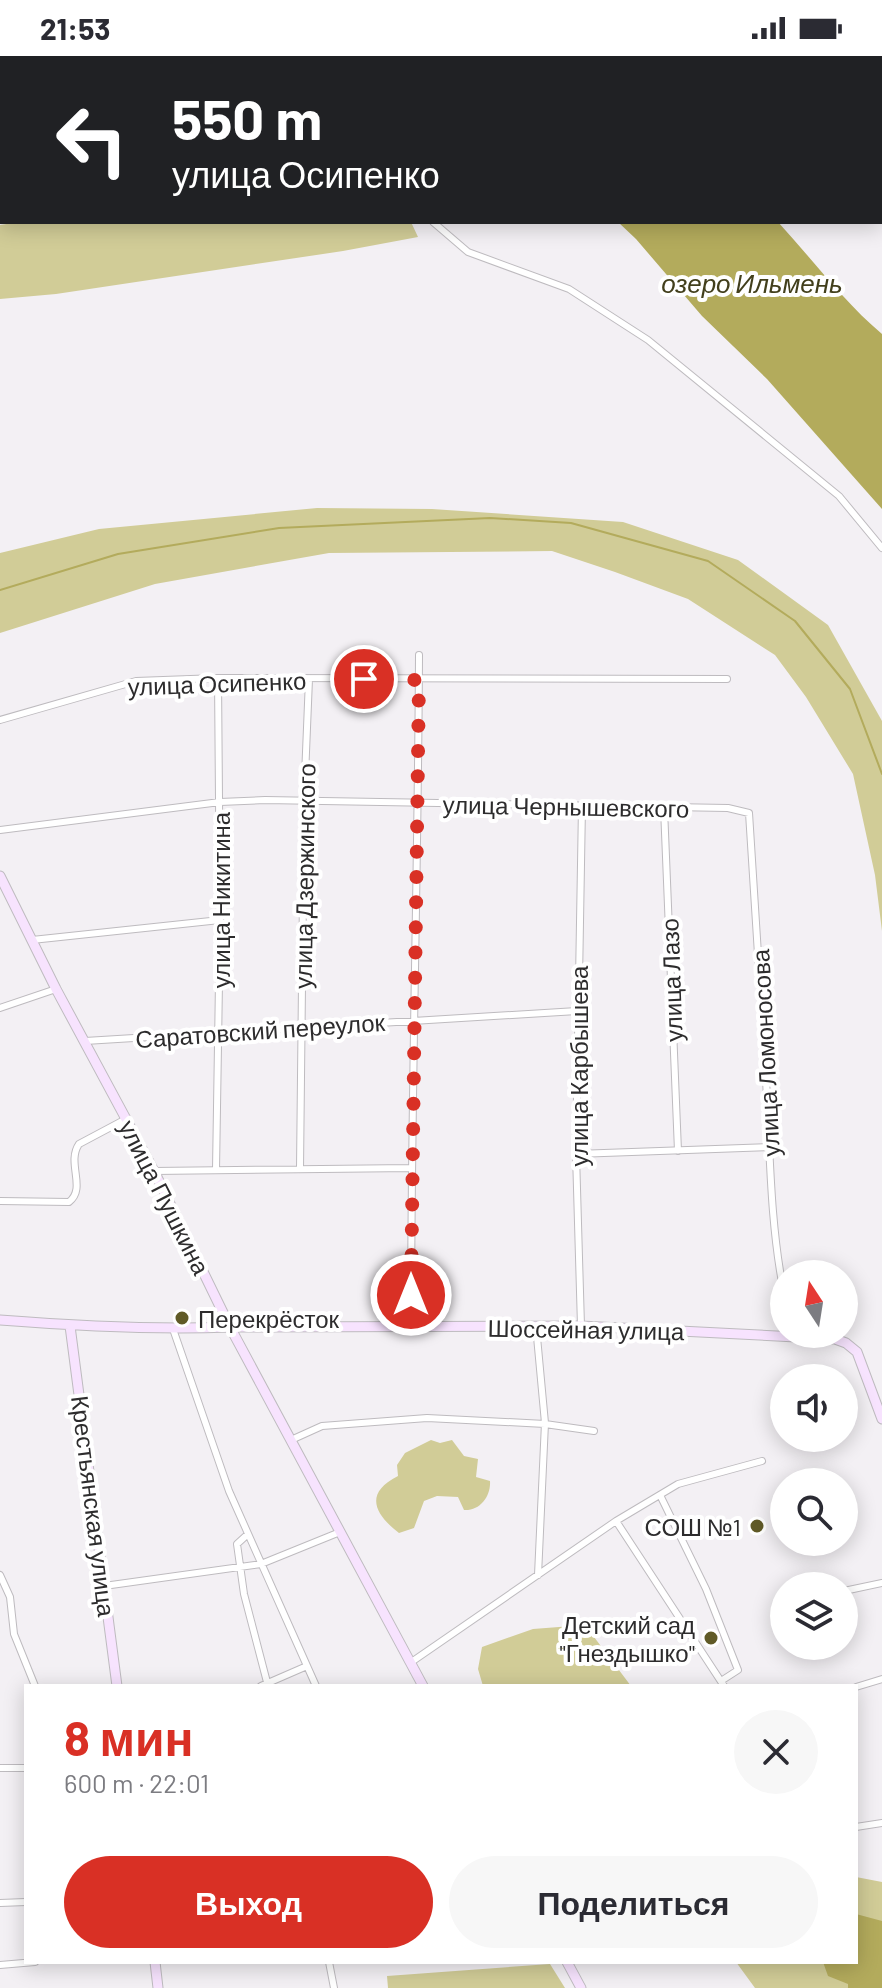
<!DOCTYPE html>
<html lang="ru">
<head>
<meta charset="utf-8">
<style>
  body { margin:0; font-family:Barlow,sans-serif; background:#f7f7f7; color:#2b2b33; height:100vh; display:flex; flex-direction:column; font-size:30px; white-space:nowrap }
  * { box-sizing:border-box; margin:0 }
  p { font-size:26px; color:#7c7c81 }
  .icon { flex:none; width:44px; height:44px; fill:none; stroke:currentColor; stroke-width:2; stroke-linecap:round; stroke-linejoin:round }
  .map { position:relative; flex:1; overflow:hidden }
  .details { position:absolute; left:24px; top:1628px; width:834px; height:280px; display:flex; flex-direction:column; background:#fff; border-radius:0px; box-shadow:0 4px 20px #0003 }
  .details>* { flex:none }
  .guide { position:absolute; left:0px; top:0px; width:882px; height:168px; box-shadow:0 4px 20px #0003; background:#202124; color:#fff; overflow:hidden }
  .needle { width:52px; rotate:348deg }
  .controls { position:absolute; left:770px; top:1204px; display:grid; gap:16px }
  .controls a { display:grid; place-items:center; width:88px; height:88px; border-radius:50%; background:#fff; box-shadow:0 4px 20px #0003; font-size:40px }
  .pin { position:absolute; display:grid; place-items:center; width:68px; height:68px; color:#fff; margin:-34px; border:4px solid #fff; border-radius:50%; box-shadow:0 2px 8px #0007 }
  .me { position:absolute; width:88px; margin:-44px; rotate:0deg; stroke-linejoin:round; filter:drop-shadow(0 0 6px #0008) }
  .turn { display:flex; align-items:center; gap:28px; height:168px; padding:0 40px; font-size:36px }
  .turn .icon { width:104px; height:104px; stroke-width:2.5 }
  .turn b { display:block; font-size:56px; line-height:68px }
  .round { display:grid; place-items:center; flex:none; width:84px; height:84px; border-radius:42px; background:#f7f7f7 }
  .headline { display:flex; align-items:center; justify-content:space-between; height:136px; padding:0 40px }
  h1 { font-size:48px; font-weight:700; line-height:60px; color:#d93025 }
  .primary-button { display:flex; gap:16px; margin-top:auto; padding:16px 40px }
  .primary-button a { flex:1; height:92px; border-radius:48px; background:#d93025; color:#fff; font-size:32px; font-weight:700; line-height:92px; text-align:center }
  .primary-button a+a { background:#f7f7f7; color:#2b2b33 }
  .status { display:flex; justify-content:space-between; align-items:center; height:56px; padding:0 40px; background:#fff; direction:ltr }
  .status svg { height:22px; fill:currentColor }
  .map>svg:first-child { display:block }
</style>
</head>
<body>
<div class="status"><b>21:53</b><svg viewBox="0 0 49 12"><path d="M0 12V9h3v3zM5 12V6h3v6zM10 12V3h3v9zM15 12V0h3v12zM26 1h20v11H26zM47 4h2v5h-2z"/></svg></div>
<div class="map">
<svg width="882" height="1932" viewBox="0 0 882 1932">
  <rect width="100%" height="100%" fill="#f3f0f4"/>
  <path fill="#d1cc97" d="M19 166H411L418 181 343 195 56 238 0 243V169Z
    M317 452 432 453 623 466 738 504 828 569 882 665V875L875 819 853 718 806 641 775 599 688 543 615 516 552 495 329 497 155 528 0 577V497L99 473Z
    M431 1384 440 1387 452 1384 464 1400 478 1403 476 1421 490 1425C491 1440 480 1455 464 1454L458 1441 437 1440 424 1445 414 1472 399 1477C374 1458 364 1437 398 1420L397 1409 405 1397Z
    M585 1569 631 1630H483L478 1613 482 1591 533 1573Z
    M856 1821 882 1826V1932H755L736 1906H856Z
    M550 1908 565 1932H388L387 1920Z"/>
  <path fill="#b3ab5c" d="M618 166H778C813 204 843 245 882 278V453L767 323 702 260 636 183Z
    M856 1858 882 1865V1932H848V1928L828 1920 823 1906H856Z"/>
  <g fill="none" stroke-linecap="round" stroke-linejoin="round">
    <path stroke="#b3ab5c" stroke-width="2" d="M0 534 118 498 279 472 490 462 571 467 708 505 795 565 850 633 882 718"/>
    <g stroke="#bebbbf" stroke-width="8">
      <path id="street" d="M433 166 468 196 569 233 648 284 839 440 882 492
        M0 664 136 625 218 622 727 623
        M664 752 678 1095
        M0 774 220 746 265 744 728 752 749 757C755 846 761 935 766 1024 770 1095 770 1168 784 1237
        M32 884 220 864
        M0 952 56 933
        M85 985 577 955
        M576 1098 769 1091
        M300 1113 304 745 309 623
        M216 1114 220 864 218 622
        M154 1115 411 1112
        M0 1145 69 1146C87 1132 66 1107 79 1088L126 1063
        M536 1270 545 1367 538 1519
        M581 1270 576 1098 582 750
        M411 1271C411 1047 418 823 419 599
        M173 1273 229 1435 316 1630
        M291 1384 322 1370 427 1362 545 1368 594 1375
        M660 1439 706 1533 738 1614 721 1625
        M616 1465 724 1630
        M248 1478 237 1488 244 1538 268 1630
        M0 1519 10 1541 14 1578 35 1630
        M104 1530 261 1508 340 1476
        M844 1535 882 1527
        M410 1607 616 1465 678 1428 762 1405
        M261 1630 307 1610
        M856 1631 882 1623
        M0 1712H26
        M856 1771 882 1767
        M0 1847 26 1846
        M329 1906 334 1932
        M0 1909 35 1906"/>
    </g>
    <g stroke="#bebbbf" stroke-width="11">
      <path id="secondary" d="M0 820 56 933 154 1115 230 1271 423 1630
        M0 1264C77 1270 153 1274 230 1271L581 1270 835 1283 846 1287 857 1296 882 1363
        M70 1270 117 1630
        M155 1906 158 1932
        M567 1906 581 1932"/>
    </g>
    <g stroke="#cdcccd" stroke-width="12">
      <path id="primary" d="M704 2 713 0
        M0 149H2"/>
    </g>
    <use href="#street" stroke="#fff" stroke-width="6"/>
    <use href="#secondary" stroke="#f7e3fe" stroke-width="9"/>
    <use href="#primary" stroke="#efc8fc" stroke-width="10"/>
  </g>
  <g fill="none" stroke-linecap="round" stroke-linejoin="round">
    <path stroke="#d93025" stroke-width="14" stroke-dasharray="0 25.2" d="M364 623 419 624 411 1239"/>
  </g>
  <g fill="#605a27" stroke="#fff" stroke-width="3">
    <circle cx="182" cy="1262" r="8"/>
    <circle cx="757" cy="1470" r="8"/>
    <circle cx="711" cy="1582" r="8"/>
  </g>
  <g text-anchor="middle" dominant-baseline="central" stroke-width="8" stroke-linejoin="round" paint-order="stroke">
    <g font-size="24" fill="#2d2c2d" stroke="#fff">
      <text transform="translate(217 627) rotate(-2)">улица Осипенко</text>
      <text transform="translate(566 750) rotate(1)">улица Чернышевского</text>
      <text transform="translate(304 820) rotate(-89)">улица Дзержинского</text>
      <text transform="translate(220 844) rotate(-90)">улица Никитина</text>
      <text transform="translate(671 924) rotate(-92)">улица Лазо</text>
      <text transform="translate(260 974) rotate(-4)">Саратовский переулок</text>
      <text transform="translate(765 997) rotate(-93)">улица Ломоносова</text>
      <text transform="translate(578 1010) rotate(-90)">улица Карбышева</text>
      <text transform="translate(165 1141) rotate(63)">улица Пушкина</text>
      <text transform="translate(586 1273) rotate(1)">Шоссейная улица</text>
      <text transform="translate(94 1450) rotate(83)">Крестьянская улица</text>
    </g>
    <g font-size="24" fill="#2d2c2d" stroke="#fff" text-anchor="end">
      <text x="198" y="1262" text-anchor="start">Перекрёсток</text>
      <text x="741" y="1470">СОШ №1</text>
      <text x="695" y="1568">Детский сад<tspan x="695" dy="28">"Гнездышко"</tspan></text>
    </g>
    <g font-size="26" font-style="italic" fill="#423f1c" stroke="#fff">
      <text x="752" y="226">озеро Ильмень</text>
    </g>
  </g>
</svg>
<div class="controls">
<a><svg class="needle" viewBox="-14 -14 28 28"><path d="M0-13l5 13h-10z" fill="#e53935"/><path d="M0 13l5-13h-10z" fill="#7c7c81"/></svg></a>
<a><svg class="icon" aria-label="sound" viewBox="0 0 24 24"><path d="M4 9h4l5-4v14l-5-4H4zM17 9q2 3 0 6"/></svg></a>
<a><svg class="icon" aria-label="search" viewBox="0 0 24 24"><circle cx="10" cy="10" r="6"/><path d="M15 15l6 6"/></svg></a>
<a><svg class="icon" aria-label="layers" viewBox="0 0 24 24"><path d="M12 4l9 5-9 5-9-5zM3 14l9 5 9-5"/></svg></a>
</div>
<div class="pin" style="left:364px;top:623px;background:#d93025"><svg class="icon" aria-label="arrive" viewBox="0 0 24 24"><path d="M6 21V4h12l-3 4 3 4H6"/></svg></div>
<svg class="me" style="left:411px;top:1239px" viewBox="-20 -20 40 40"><circle r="17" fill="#d93025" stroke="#fff" stroke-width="3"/><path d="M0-11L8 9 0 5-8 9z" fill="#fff"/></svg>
<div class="guide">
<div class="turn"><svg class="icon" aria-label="left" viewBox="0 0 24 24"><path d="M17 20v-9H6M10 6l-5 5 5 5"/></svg><div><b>550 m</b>улица Осипенко</div></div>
</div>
<section class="details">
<div class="headline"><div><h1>8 мин</h1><p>600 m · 22:01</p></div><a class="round"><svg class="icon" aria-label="close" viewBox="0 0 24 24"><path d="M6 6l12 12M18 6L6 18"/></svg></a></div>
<div class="primary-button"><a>Выход</a><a>Поделиться</a></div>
</section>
</div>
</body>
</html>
